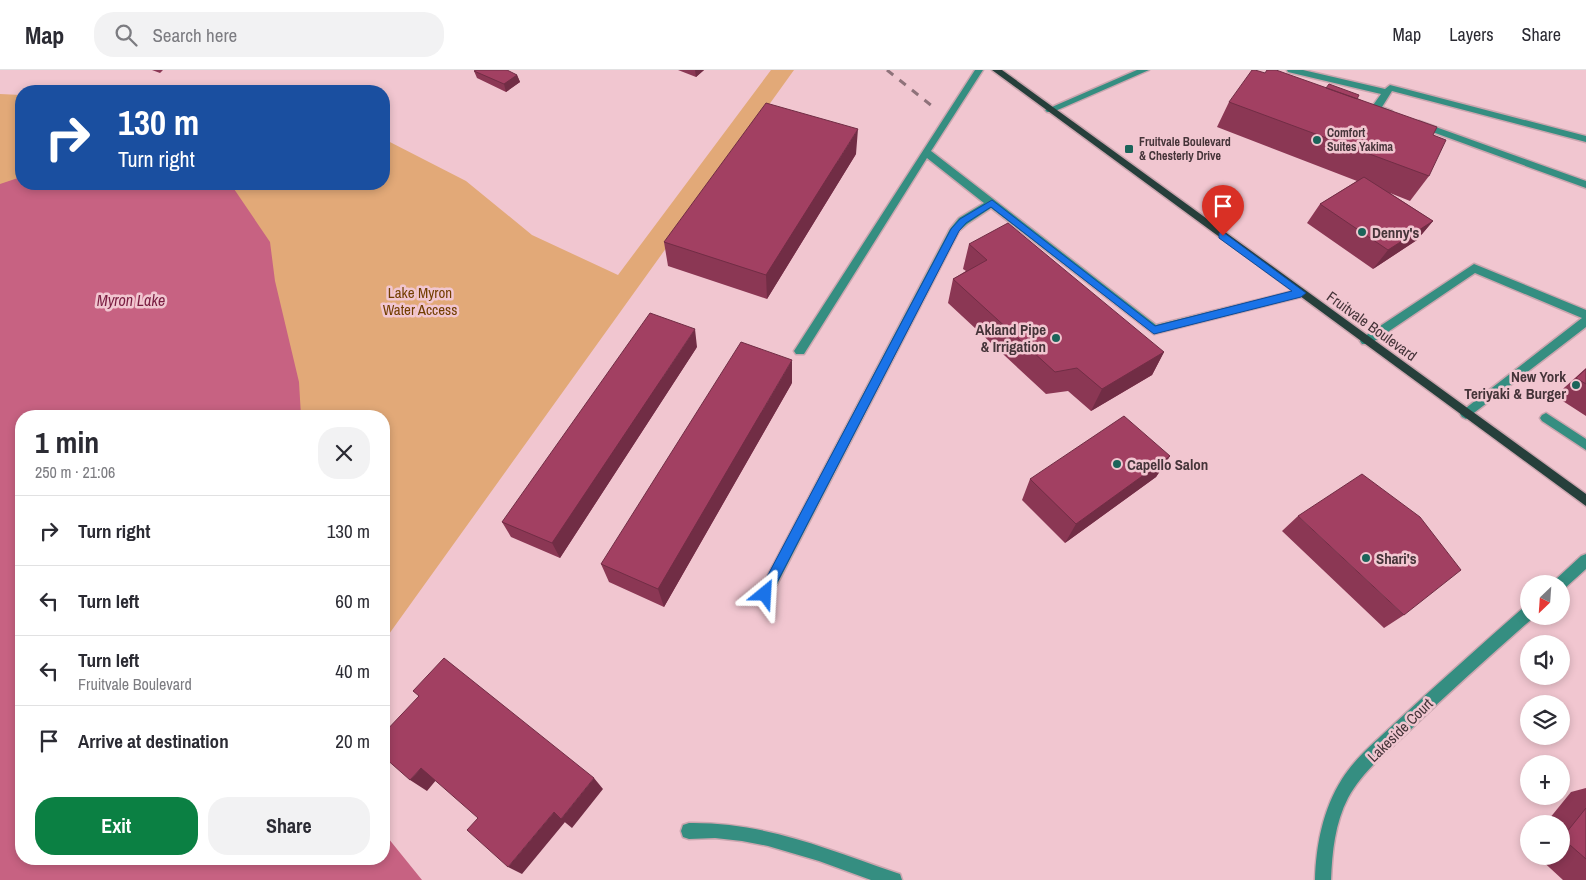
<!DOCTYPE html>
<html lang="en">
<head>
<meta charset="utf-8">
<style>
  body { margin:0; font-family:"Archivo Narrow",sans-serif; background:#f2f2f3; color:#2b2b33; height:100vh; display:flex; flex-direction:column; font-size:19px; white-space:nowrap }
  * { box-sizing:border-box; margin:0 }
  p { font-size:16px; color:#7c7c81 }
  .icon { flex:none; width:28px; height:28px; fill:none; stroke:currentColor; stroke-width:2; stroke-linecap:round; stroke-linejoin:round }
  .map { position:relative; flex:1; overflow:hidden }
  .sheet { position:absolute; left:15px; top:340px; width:375px; height:455px; display:flex; flex-direction:column; background:#fff; border-radius:20px; box-shadow:0 2px 8px #0003 }
  .sheet>* { flex:none }
  .guide { position:absolute; left:15px; top:15px; width:375px; height:105px; border-radius:20px; box-shadow:0 2px 8px #0003; background:#1a4fa0; color:#fff; overflow:hidden }
  .needle { width:32px; rotate:205deg }
  .buttons { position:absolute; left:1520px; top:505px; display:grid; gap:10px }
  .buttons a { display:grid; place-items:center; width:50px; height:50px; border-radius:50%; background:#fff; box-shadow:0 2px 8px #0003; font-size:25px }
  .pin { position:absolute; display:grid; place-items:center; width:42px; height:42px; color:#fff; margin:-51px -21px; border-radius:50% 50% 50% 0; rotate:-45deg; box-shadow:0 0 5px #0007 }
  .pin .icon { rotate:45deg }
  .me { position:absolute; width:55px; margin:-28px; rotate:27deg; stroke-linejoin:round; filter:drop-shadow(0 0 4px #0008) }
  .turn { display:flex; align-items:center; gap:18px; height:105px; padding:0 20px; font-size:22px }
  .turn .icon { width:65px; height:65px; stroke-width:2.5 }
  .turn b { display:block; font-size:35px; line-height:42px }
  .round { display:grid; place-items:center; flex:none; width:52px; height:52px; border-radius:20px; background:#f2f2f3 }
  .head { display:flex; align-items:center; justify-content:space-between; height:85px; padding:0 20px }
  h1 { font-size:30px; font-weight:700; line-height:38px }
  .primary-button { display:flex; gap:10px; margin-top:auto; padding:10px 20px }
  .primary-button a { flex:1; height:58px; border-radius:20px; background:#0b8043; color:#fff; font-size:20px; font-weight:700; line-height:58px; text-align:center }
  .primary-button a+a { background:#f2f2f3; color:#2b2b33 }
  ul { padding:0; list-style:none }
  li { display:flex; align-items:center; gap:15px; height:70px; padding:0 20px; border-top:1px solid #e1e1e2 }
  li div { flex:1 }
  li b { display:block; font-size:19px }
  li em { font-style:normal }
  header { display:flex; align-items:center; gap:30px; box-sizing:border-box; height:70px; padding:0 25px; background:#fff; border-bottom:1px solid #e1e1e2 }
  header strong { font-size:24px }
  nav { display:flex; gap:28px; margin-inline-start:auto; font-size:18px }
  .search { width:350px; height:45px; background:#f2f2f3; display:flex; align-items:center; gap:12px; box-sizing:border-box; padding:0 18px; border-radius:20px; color:#7c7c81; font-size:19px }
  .map>svg:first-child { display:block }
</style>
</head>
<body>
<header>
<strong>Map</strong>
<div class="search"><svg class="icon" aria-label="search" viewBox="0 0 24 24"><circle cx="10" cy="10" r="6"/><path d="M15 15l6 6"/></svg>Search here</div>
<nav><a>Map</a><a>Layers</a><a>Share</a></nav>
</header>
<div class="map">
<svg width="1586" height="810" viewBox="0 0 1586 810">
  <rect width="100%" height="100%" fill="#f1c6d0"/>
  <path fill="#e2a978" d="M771 0H794L384 571V346H21V789L0 810V24L21 25V114H384V69L466 111 532 165 618 205Z"/>
  <path fill="#c76282" d="M21 107V114H221L232 116 270 172 275 211 299 312 301 346H21V789H384V763L422 810H0V114Z"/>
  <g fill="none" stroke-linecap="round" stroke-linejoin="round">
    <g stroke="#cba6af" stroke-width="3">
      <path id="minor" d="M975 0H983L931 81 1156 255 1301 219 1306 223 1301 227 1154 264 991 138 967 154 959 161 770 528 765 530 760 528 758 524 760 520 950 159 959 148 984 133 927 88 804 284H796L794 281Z
        M1137 0H1149L1053 42H1047L1045 40Z
        M1287 0H1303L1385 19 1390 15 1586 66V72L1392 21 1382 37 1392 41V45H1386L1371 38 1381 24 1288 2Z
        M1419 51 1586 111V118L1416 56V52Z
        M1474 194 1586 240V257L1466 349 1462 347 1460 344 1462 341 1582 248 1475 203 1370 274H1362L1360 271 1362 268Z
        M1546 343 1586 369V380L1542 351 1540 348 1542 345Z
        M1586 484V499L1565 518 1561 520V514H1553L1555 510 1581 486Z
        M1529 536V546L1534 547C1491 585 1448 623 1407 663 1386 683 1362 702 1348 728 1335 753 1332 782 1331 810H1315C1316 775 1323 739 1342 709 1356 687 1376 671 1394 654 1437 614 1480 576 1524 537Z
        M689 753C763 752 825 778 894 802L900 804 902 810H871L819 791 768 776 742 771 715 768 689 769 683 767 681 761 683 755Z"/>
    </g>
    <g stroke="#cba6af" stroke-width="3">
      <path id="major" d="M992 0H1002L1586 424V436Z"/>
    </g>
    <use href="#minor" fill="#358e81" fill-rule="evenodd"/>
    <use href="#major" fill="#263f3b" fill-rule="evenodd"/>
    <path stroke="#8f727a" stroke-width="3" stroke-dasharray="8 8" stroke-linecap="butt" d="M887 0 932 36"/>
  </g>
  <path fill="#8b3754" d="M152 0H163L160 3Z
    M678 0H704L696 7Z
    M474 1 517 5 520 12 506 22 477 8Z
    M1265 3 1357 28 1433 65 1429 106 1410 131 1390 123 1433 151 1417 170 1373 199 1307 153 1320 134 1357 111 1217 57 1229 32Z
    M856 84 767 229 668 196 664 172Z
    M969 174 1164 282 1152 305 1091 341 1068 321 1046 324 948 233 953 209 966 201 963 199Z
    M697 277 560 488 511 467 502 452Z
    M1586 298V346L1555 326Z
    M792 313 664 537 609 512 601 494Z
    M1170 386 1156 407 1065 473 1022 430 1030 409Z
    M1298 446 1404 545 1384 558 1282 461Z
    M1586 718V810H1563L1537 786H1561V754H1545L1571 722Z"/>
  <path fill="#712d45" d="M695 0H704L696 7Z
    M517 5 520 12 506 22 504 14Z
    M858 59 856 84 767 229 766 205Z
    M1433 151 1417 170 1373 199 1388 180Z
    M695 259 697 277 560 488 552 473Z
    M1164 282 1152 305 1091 341 1102 319Z
    M792 290V313L664 537 658 519Z
    M1170 386 1156 407 1065 473 1076 454Z
    M421 698 437 709 427 721 410 710Z
    M594 708 603 719 572 758 561 749Z
    M554 742 565 752 522 804 508 797Z"/>
  <path fill="#a24062" stroke="#712d45" d="M476 0H507L517 5 504 14 474 1Z
    M1252 0H1255L1265 3 1267 0H1276L1437 57 1433 65 1446 70 1429 106 1229 32Z
    M1329 14 1359 25 1357 29 1326 18Z
    M766 33 858 59 766 205 664 172Z
    M1364 107 1433 151 1388 180 1320 134Z
    M1008 153 1164 282 1102 319 1077 298 1055 302 953 209 987 190 969 174Z
    M650 243 695 259 552 473 502 452Z
    M741 272 792 290 658 519 601 494Z
    M1586 299V314L1576 308Z
    M1124 346 1170 386 1076 454 1030 409Z
    M1362 404 1420 447 1461 500 1404 545 1298 446Z
    M444 588 594 708 561 749 554 742 508 797 467 760 478 748 421 698 410 710 384 687V663L419 626 413 621Z
    M1586 738V789L1562 768Z"/>
  <path fill="#1a73e8" stroke="#114b97" d="M992 130 1155 256 1292 221 1219 168V163L1223 162 1306 223 1301 227 1154 264 991 137 966 153 959 161 769 528 765 529 760 528 758 524 760 520 951 159 960 149Z"/>
  <g fill="#1b645a" stroke="#f1c6d0" stroke-width="2">
    <circle cx="1317" cy="70" r="5"/>
    <rect x="1124" y="74" width="10" height="10" rx="2.5"/>
    <circle cx="1362" cy="162" r="5"/>
    <circle cx="1056" cy="268" r="5"/>
    <circle cx="1576" cy="315" r="5"/>
    <circle cx="1117" cy="394" r="5"/>
    <circle cx="1366" cy="488" r="5"/>
  </g>
  <g text-anchor="middle" dominant-baseline="central" stroke-width="5" stroke-linejoin="round" paint-order="stroke">
    <g font-size="12" font-weight="bold" fill="#453439" stroke="#f1c6d0" text-anchor="start">
      <text x="1327" y="63">Comfort<tspan x="1327" dy="14">Suites Yakima</tspan></text>
      <text x="1139" y="72">Fruitvale Boulevard<tspan x="1139" dy="14">&amp; Chesterly Drive</tspan></text>
    </g>
    <g font-size="15" font-weight="bold" fill="#453439" stroke="#f1c6d0" text-anchor="start">
      <text x="1372" y="162">Denny's</text>
      <text x="1046" y="259" text-anchor="end">Akland Pipe<tspan x="1046" dy="17">&amp; Irrigation</tspan></text>
      <text x="1566" y="306" text-anchor="end">New York<tspan x="1566" dy="17">Teriyaki &amp; Burger</tspan></text>
      <text x="1127" y="394">Capello Salon</text>
      <text x="1376" y="488">Shari's</text>
    </g>
    <g font-size="15" fill="#723e00" stroke="#f1c6d0">
      <text x="420" y="222">Lake Myron<tspan x="420" dy="17">Water Access</tspan></text>
    </g>
    <g font-size="15" fill="#453439" stroke="#f1c6d0">
      <text transform="translate(1372 256) rotate(36)">Fruitvale Boulevard</text>
      <text transform="translate(1400 660) rotate(-44)">Lakeside Court</text>
    </g>
    <g font-size="16" font-style="italic" fill="#7a1d41" stroke="#f1c6d0">
      <text x="131" y="230">Myron Lake</text>
    </g>
  </g>
</svg>
<div class="buttons">
<a><svg class="needle" viewBox="-14 -14 28 28"><path d="M0-13l5 13h-10z" fill="#e53935"/><path d="M0 13l5-13h-10z" fill="#7c7c81"/></svg></a>
<a><svg class="icon" aria-label="sound" viewBox="0 0 24 24"><path d="M4 9h4l5-4v14l-5-4H4zM17 9q2 3 0 6"/></svg></a>
<a><svg class="icon" aria-label="layers" viewBox="0 0 24 24"><path d="M12 4l9 5-9 5-9-5zM3 14l9 5 9-5"/></svg></a>
<a>+</a>
<a>−</a>
</div>
<div class="pin" style="left:1223px;top:166px;background:#d93025"><svg class="icon" aria-label="arrive" viewBox="0 0 24 24"><path d="M6 21V4h12l-3 4 3 4H6"/></svg></div>
<svg class="me" style="left:765px;top:524px" viewBox="-20 -20 40 40"><path d="M0-17L14 15 0 8-14 15z" fill="#1a73e8" stroke="#fff" stroke-width="4"/></svg>
<div class="guide">
<div class="turn"><svg class="icon" aria-label="right" viewBox="0 0 24 24"><path d="M7 20v-9h11M14 6l5 5-5 5"/></svg><div><b>130 m</b>Turn right</div></div>
</div>
<section class="sheet">
<div class="head"><div><h1>1 min</h1><p>250 m · 21:06</p></div><a class="round"><svg class="icon" aria-label="close" viewBox="0 0 24 24"><path d="M6 6l12 12M18 6L6 18"/></svg></a></div>
<ul>
<li><svg class="icon" aria-label="right" viewBox="0 0 24 24"><path d="M7 20v-9h11M14 6l5 5-5 5"/></svg><div><b>Turn right</b></div><em>130 m</em></li>
<li><svg class="icon" aria-label="left" viewBox="0 0 24 24"><path d="M17 20v-9H6M10 6l-5 5 5 5"/></svg><div><b>Turn left</b></div><em>60 m</em></li>
<li><svg class="icon" aria-label="left" viewBox="0 0 24 24"><path d="M17 20v-9H6M10 6l-5 5 5 5"/></svg><div><b>Turn left</b><p>Fruitvale Boulevard</p></div><em>40 m</em></li>
<li><svg class="icon" aria-label="arrive" viewBox="0 0 24 24"><path d="M6 21V4h12l-3 4 3 4H6"/></svg><div><b>Arrive at destination</b></div><em>20 m</em></li>
</ul>
<div class="primary-button"><a>Exit</a><a>Share</a></div>
</section>
</div>
</body>
</html>
